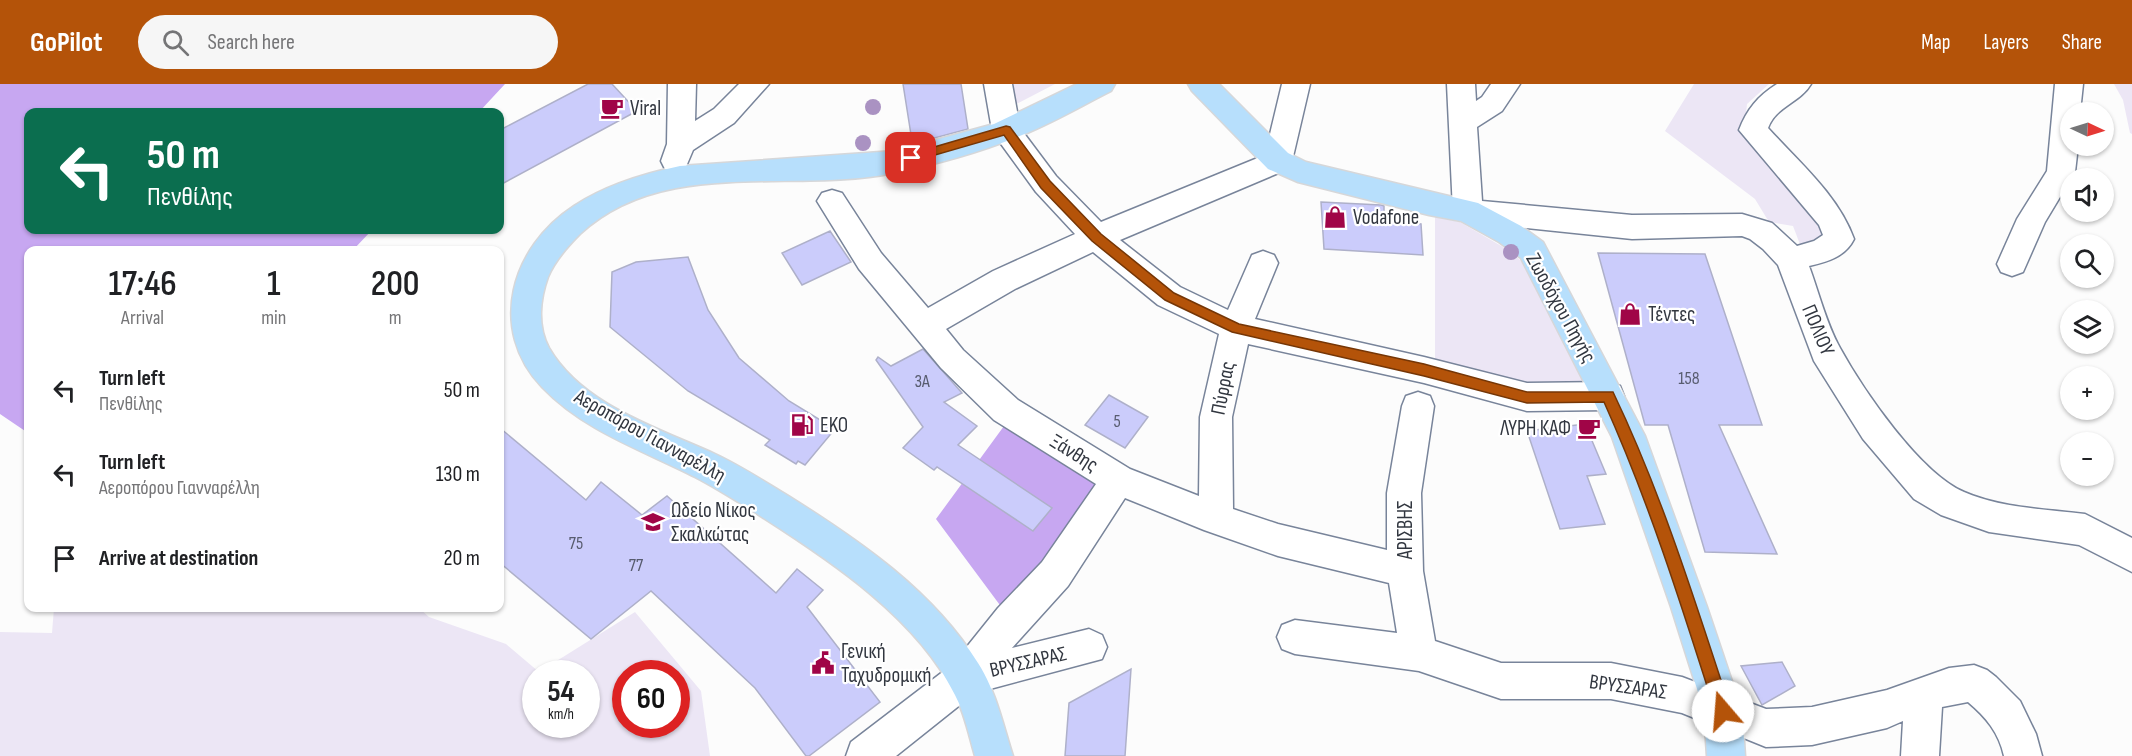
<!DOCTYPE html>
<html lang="en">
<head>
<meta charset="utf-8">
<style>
  body { margin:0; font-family:"Sofia Sans Condensed",sans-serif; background:#f6f6f6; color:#202124; height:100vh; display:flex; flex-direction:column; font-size:22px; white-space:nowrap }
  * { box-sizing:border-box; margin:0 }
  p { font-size:20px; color:#757577 }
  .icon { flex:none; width:33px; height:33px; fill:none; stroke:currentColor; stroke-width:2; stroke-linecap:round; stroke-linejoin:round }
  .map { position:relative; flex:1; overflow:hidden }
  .details { position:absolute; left:24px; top:162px; width:480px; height:366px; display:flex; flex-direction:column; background:#fff; border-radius:12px; box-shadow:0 2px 4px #0004 }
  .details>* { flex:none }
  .top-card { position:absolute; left:24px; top:24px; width:480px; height:126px; border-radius:12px; box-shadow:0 2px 4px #0004; background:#0b6e4f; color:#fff; overflow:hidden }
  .needle { width:39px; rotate:94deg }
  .tools { position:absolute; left:2060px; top:18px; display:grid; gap:12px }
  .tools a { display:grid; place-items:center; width:54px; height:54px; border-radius:50%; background:#fff; box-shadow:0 2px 4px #0004; font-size:30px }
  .speed { position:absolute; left:522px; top:576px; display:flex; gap:12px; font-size:30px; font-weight:700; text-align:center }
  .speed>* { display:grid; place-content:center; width:78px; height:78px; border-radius:50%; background:#fff; box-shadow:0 2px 4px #0004; line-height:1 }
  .speed small { font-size:15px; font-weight:400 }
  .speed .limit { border:9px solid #d22; background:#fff; color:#111 }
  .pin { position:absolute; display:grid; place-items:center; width:51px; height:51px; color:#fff; margin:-26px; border-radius:12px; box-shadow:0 3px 9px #0006 }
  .me { position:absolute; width:66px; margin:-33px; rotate:342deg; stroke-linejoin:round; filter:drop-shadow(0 0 4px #0008) }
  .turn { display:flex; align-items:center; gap:21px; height:126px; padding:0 24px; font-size:27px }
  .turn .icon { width:78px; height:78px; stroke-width:2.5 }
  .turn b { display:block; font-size:42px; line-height:51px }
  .eta { display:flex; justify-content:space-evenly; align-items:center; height:102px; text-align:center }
  .eta b { font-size:36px; font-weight:600; line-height:42px }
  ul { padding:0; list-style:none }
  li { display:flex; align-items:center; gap:18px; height:84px; padding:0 24px }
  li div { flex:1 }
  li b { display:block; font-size:22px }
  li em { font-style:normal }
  header { display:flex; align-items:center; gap:36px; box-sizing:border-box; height:84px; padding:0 30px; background:#b45309; color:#fff }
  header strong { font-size:28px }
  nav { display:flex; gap:33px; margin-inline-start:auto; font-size:21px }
  .search { width:420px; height:54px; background:#f6f6f6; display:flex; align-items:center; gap:15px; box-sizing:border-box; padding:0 21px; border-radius:33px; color:#757577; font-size:22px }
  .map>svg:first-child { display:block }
</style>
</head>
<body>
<header>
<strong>GoPilot</strong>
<div class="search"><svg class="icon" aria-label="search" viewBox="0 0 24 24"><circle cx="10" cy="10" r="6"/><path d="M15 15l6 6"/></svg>Search here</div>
<nav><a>Map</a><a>Layers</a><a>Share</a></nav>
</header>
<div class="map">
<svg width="2132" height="672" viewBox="0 0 2132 672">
  <rect width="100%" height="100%" fill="#fcfcfc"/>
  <path fill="#ece6f5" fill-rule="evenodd" d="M1004 0H1055L1007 25Z
    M1694 0H1769L1747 20 1744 48 1821 135 1822 155 1801 163 1793 142 1769 138 1755 115 1665 47Z
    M2114 0H2132V50L2130 49 2123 16Z
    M1435 133 1460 138 1503 163 1523 178 1550 211 1596 308 1525 307 1435 281Z
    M54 524H419L429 533 506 560 539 588 635 528 701 607 710 672H0V548L52 549ZM536 590H586V640H536ZM626 590H676V640H626Z"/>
  <path fill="#c7a7f1" d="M0 0H505L479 28H28V146H372L353 166H28V349L0 330Z
    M1004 342 1097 401 1011 536 936 435Z"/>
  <path fill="#cbccfb" stroke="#aeb0c9" stroke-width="1.5" d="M588 0H612L637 27 500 101V46Z
    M903 0H961L968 45 927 56 912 57Z
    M1321 118 1381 121 1384 122V137L1421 140 1423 171 1324 165Z
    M830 147 851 178 802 201 782 169Z
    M1598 169 1705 170 1762 341H1719L1777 470 1705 468 1668 341H1645Z
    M688 173 708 226 739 274 789 317 835 345 805 381 798 377 796 380 765 361 770 356 688 307 610 243 612 188 636 178Z
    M923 265 962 309 944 318 977 342 958 361 1052 424 1033 447 937 383 934 386 903 364 923 343 876 276 878 273 891 282Z
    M1109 311 1148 333 1125 364 1085 341Z
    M1585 340 1606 390 1587 392 1605 440 1560 445 1527 347Z
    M500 344 586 416 601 398 642 431 667 412 776 509 797 485 823 506 807 523 880 618 809 672H806L755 604 651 507 591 555 500 479Z
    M1782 578 1795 602 1762 621 1741 582Z
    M1131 585 1125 672H1065L1069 619Z"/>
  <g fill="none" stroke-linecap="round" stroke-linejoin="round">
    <g stroke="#78849a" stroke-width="3">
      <path id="minor" d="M668 0H696L695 37 714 25 739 0H769L734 39 693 66 685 85 675 88 665 85 661 77 667 60Z
        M984 0H1012L1020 44 1056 92 1101 138 1265 71 1282 0H1310L1292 77 1288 85 1120 156 1180 203 1228 226 1252 171 1263 167 1274 171 1278 179 1255 235 1424 273 1527 299 1608 298 1620 302 1624 312 1620 322 1608 326 1527 327 1424 299 1248 260 1232 333 1233 425 1278 440 1387 466V409L1402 322 1406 312 1418 308 1430 312 1434 322 1421 409 1423 487 1435 557 1501 579H1611L1682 593 1766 625 1812 623 1887 606 1949 584 1974 581 1987 586 1996 593 2020 617 2036 650 2042 672H2004C1999 649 1986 633 1968 618L1942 623 1939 672H1901L1903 637 1887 644 1812 661 1766 663 1682 629 1611 615H1501L1419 587 1295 570 1282 565 1277 553 1282 541 1295 536 1397 549 1389 499 1278 472 1204 446 1125 414 1068 502 1012 564 1089 545 1102 551 1107 563 1102 575 975 609 896 672H846L851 658 953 580 998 524 1042 478 1096 400 994 336 941 284 859 185 817 117 822 109 832 106 842 109 881 169 928 224 993 187 1075 150 1036 108 996 53 992 46ZM1093 168 1158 221 1219 250 1200 333 1199 412 1130 385 1018 316 963 266 946 245 1015 205Z
        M1447 0H1475L1476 17 1482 13 1491 0H1520L1502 27 1477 43 1482 117 1632 131 1742 130 1772 139 1797 162 1814 157 1823 151 1819 141 1739 46C1747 25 1758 12 1777 0H1811C1800 19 1776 22 1768 44 1799 78 1838 111 1854 155 1845 173 1827 178 1809 182 1819 209 1826 239 1840 264 1863 306 1920 389 1964 408 2000 424 2046 425 2085 430L2132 454V488L2079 461 1989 448 1941 431 1914 415 1863 355 1814 277 1778 181 1763 165 1750 155 1742 152 1632 155 1468 138 1458 135 1453 127Z
        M2055 0H2083L2080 28H2070V62H2078L2075 88 2045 138 2023 188 2012 192 2001 188 1997 180 2017 135 2047 87Z"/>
    </g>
    <g stroke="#d6d7d9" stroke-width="3">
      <path id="major" d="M1077 0H1115L1111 7C1083 21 1056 37 1027 49 985 67 938 80 894 89 792 110 664 72 580 150 568 162 555 176 548 193 540 215 537 242 549 264 582 321 658 344 715 370 741 382 765 398 790 413 860 457 933 507 978 579 996 607 1003 641 1013 672H975C969 652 965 630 955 611 918 535 831 477 762 433 740 419 718 405 695 393 642 366 584 347 542 303 487 245 511 163 574 122 606 101 642 90 680 82L895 67 994 40Z
        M1188 0H1219L1288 69 1306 78 1478 119 1521 142 1543 158 1645 352 1707 523 1742 627 1745 672H1707L1704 627 1671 523 1612 353 1521 174 1499 158 1461 137 1429 131 1298 98 1268 85 1192 7Z"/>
    </g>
    <use href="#minor" fill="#fff" fill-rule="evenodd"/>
    <use href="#major" fill="#b7dffc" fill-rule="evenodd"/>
  </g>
  <g fill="#aa92c2">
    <circle cx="873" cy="23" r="8"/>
    <circle cx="863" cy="59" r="8"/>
    <circle cx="1511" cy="168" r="8"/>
  </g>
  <path fill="#b45309" stroke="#753606" stroke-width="1.5" d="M1006 42 1010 43 1050 97 1101 150 1174 209 1239 240 1424 280 1527 308H1613C1662 410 1696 520 1731 627L1728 632 1723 635 1717 632 1715 627C1682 523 1649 418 1604 318L1527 319 1424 292 1232 248 1165 216 1092 157 1041 104 1004 51 911 78 905 74 907 71Z"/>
  <defs>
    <g id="cafe-bare" transform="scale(1.8)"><path d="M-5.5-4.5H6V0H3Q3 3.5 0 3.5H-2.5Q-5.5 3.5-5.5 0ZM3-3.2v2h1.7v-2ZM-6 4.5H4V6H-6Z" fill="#a00547" stroke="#fff" stroke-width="2.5" paint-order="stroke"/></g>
    <g id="shop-bare" transform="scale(1.8)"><path d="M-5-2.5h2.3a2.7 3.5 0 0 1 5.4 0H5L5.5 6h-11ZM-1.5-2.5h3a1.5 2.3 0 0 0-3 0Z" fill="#a00547" stroke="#fff" stroke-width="2.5" paint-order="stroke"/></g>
    <g id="fuel-bare" transform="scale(1.8)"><path d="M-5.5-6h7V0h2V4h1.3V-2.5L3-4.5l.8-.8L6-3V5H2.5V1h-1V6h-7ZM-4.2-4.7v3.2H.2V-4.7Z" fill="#a00547" stroke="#fff" stroke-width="2.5" paint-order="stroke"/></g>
    <g id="school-bare" transform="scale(1.8)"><path d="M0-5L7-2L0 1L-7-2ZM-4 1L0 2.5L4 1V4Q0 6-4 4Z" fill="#a00547" stroke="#fff" stroke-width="2.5" paint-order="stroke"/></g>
    <g id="civic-bare" transform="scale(1.8)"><path d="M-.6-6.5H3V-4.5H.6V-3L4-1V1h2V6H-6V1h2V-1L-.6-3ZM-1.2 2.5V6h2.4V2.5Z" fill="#a00547" stroke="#fff" stroke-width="2.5" paint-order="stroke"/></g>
  </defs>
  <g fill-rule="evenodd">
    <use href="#cafe-bare" x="612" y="24"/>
    <use href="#shop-bare" x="1335" y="133"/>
    <use href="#shop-bare" x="1630" y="230"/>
    <use href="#fuel-bare" x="802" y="341"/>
    <use href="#cafe-bare" x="1589" y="344"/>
    <use href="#school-bare" x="653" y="438"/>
    <use href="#civic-bare" x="823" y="579"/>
  </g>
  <g text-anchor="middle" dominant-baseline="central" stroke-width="4.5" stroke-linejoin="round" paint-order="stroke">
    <g font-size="18" fill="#585c6f">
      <text x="1689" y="294">158</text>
      <text x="922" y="297">3Α</text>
      <text x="1117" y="337">5</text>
      <text x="576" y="459">75</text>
      <text x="636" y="481">77</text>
    </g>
    <g font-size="21" fill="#323740" stroke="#fff" text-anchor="start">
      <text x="630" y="24">Viral</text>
      <text x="1353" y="133">Vodafone</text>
      <text x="1648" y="230">Τέντες</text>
      <text x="820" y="341">EKO</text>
      <text x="1571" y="344" text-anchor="end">ΛΥΡΗ ΚΑΦ</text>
      <text x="671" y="426">Ωδείο Νίκος<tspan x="671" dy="24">Σκαλκώτας</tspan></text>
      <text x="841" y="567">Γενική<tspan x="841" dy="24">Ταχυδρομική</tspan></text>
    </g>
    <g font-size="21" fill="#323740" stroke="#fff">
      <text transform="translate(1561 224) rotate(61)">Ζωοδόχου Πηγής</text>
      <text transform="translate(1818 246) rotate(67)">ΠΟΛΙΟΥ</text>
      <text transform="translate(1223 304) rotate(-79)">Πύρρας</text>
      <text transform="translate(650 352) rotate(29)">Αεροπόρου Γιανναρέλλη</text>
      <text transform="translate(1074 369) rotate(32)">Ξάνθης</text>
      <text transform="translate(1405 446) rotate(-90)">ΑΡΙΣΒΗΣ</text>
      <text transform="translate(1028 578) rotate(-13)">ΒΡΥΣΣΑΡΑΣ</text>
      <text transform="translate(1628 603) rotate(8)">ΒΡΥΣΣΑΡΑΣ</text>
    </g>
  </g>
</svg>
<div class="tools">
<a><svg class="needle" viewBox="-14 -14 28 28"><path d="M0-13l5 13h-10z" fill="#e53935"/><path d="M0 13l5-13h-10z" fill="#757577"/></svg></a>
<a><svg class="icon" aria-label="sound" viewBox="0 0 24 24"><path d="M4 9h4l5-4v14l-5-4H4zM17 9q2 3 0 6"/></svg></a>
<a><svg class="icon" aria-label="search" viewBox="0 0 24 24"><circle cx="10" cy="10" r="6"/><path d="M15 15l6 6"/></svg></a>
<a><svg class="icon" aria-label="layers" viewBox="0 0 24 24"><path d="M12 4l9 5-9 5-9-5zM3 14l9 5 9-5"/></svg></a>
<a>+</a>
<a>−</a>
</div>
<div class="speed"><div>54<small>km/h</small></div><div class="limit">60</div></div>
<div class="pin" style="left:911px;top:74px;background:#d93025"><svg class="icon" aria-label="arrive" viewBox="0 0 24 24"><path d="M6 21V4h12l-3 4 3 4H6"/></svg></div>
<svg class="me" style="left:1723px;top:627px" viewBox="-20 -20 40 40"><circle r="19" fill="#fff"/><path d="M0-13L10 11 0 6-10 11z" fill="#b45309"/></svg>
<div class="top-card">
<div class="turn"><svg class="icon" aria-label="left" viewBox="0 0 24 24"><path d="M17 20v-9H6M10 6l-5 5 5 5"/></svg><div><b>50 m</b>Πενθίλης</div></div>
</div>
<section class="details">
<div class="eta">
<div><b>17:46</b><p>Arrival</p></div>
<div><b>1</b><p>min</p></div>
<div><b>200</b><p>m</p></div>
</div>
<ul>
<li><svg class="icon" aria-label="left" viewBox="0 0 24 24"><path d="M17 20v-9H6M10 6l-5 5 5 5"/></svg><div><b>Turn left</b><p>Πενθίλης</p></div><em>50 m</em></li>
<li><svg class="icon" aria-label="left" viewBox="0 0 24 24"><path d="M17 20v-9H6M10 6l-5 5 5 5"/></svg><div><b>Turn left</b><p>Αεροπόρου Γιανναρέλλη</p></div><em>130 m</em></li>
<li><svg class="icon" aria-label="arrive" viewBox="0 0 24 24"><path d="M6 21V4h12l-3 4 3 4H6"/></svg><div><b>Arrive at destination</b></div><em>20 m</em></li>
</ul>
</section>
</div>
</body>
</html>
